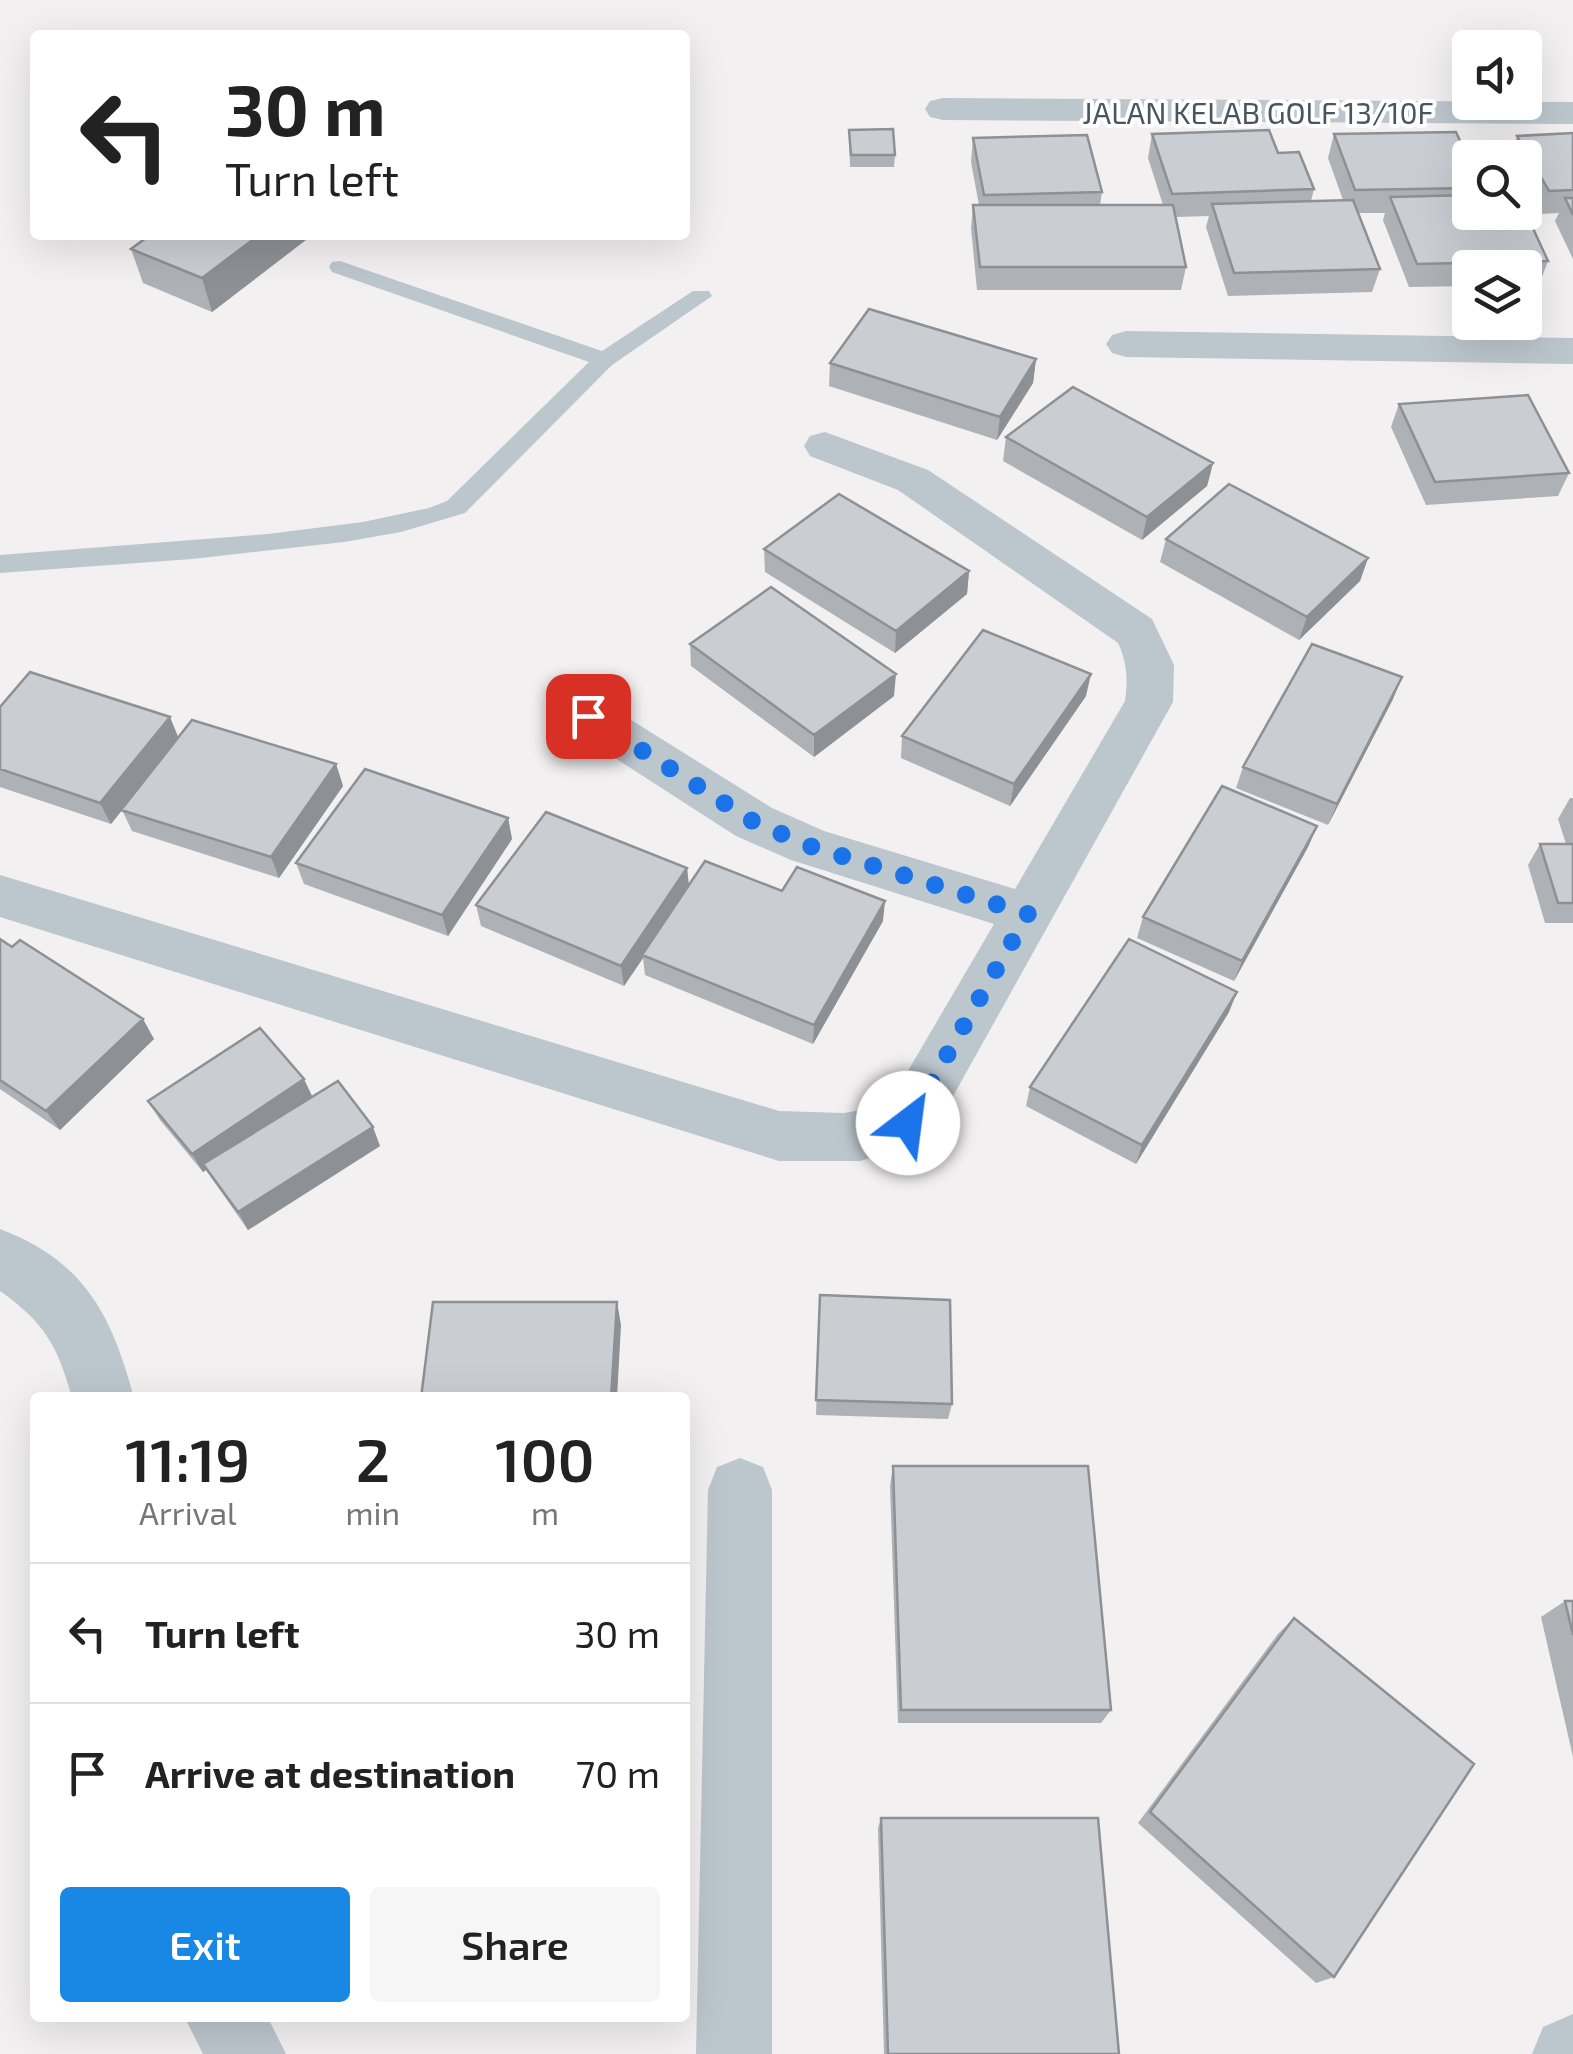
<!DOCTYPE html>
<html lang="en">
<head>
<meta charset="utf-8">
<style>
  body { margin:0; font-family:"Exo 2",sans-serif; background:#f6f6f6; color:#222; height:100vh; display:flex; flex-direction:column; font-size:38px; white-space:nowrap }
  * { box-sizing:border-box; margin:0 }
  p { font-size:32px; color:#767676 }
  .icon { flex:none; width:55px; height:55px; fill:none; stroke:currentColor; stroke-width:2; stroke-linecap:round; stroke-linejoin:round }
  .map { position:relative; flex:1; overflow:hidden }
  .details { position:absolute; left:30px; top:1392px; width:660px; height:630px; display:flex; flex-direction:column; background:#fff; border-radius:10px; box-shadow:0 10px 40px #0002 }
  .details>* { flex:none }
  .guide { position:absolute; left:30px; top:30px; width:660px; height:210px; border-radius:10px; box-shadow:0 10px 40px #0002; background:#fff; color:#222; overflow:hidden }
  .controls { position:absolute; left:1452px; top:30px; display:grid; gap:20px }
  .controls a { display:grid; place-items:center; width:90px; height:90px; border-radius:10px; background:#fff; box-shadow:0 10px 40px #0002; font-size:50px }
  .pin { position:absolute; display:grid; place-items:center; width:85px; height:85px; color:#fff; margin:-42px; border-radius:20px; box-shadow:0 5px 15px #0006 }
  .me { position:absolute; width:110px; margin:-55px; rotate:30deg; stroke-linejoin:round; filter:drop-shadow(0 0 8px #0008) }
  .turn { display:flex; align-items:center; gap:35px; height:210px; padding:0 30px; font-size:45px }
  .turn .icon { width:130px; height:130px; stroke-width:2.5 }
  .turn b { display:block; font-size:70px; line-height:85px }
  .eta { display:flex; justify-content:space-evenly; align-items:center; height:170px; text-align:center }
  .eta b { font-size:60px; font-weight:600; line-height:70px }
  .button { display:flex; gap:20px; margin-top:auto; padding:20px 30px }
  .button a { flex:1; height:115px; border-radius:10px; background:#1988e4; color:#fff; font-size:40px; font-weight:600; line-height:115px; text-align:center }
  .button a+a { background:#f6f6f6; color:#222 }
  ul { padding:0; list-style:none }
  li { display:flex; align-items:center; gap:30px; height:140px; padding:0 30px; border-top:2px solid #e0e0e0 }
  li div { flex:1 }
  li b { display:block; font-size:38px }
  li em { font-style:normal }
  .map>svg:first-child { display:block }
</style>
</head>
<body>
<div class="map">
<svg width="1573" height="2054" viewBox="0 0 1573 2054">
  <rect width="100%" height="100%" fill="#f2f0f0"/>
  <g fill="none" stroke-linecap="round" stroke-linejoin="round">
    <path fill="#bcc6cd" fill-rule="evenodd" d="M340 261 602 351 693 291H709L712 296 612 365 465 513 401 532 344 542 192 559 0 573V555L268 534 363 522 429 508 447 501 589 362 332 272 329 267 332 262Z"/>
    <path fill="#bcc6cd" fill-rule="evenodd" d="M943 98 1573 102V124L943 120 930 117 925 109 930 101Z
      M1126 331 1573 338V364L1126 357 1112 353 1106 344 1112 335Z
      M825 432 928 470 1152 619 1174 665 1173 702 928 1141 860 1161H779L0 917V875L779 1111 844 1113 888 1105 994 924 791 860 736 836 570 729 563 716 570 703 587 698 604 703 772 808 824 831 1015 889 1125 701C1128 680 1127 662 1118 643L898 490 810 456 804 446 810 436Z
      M0 1229C85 1261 112 1316 134 1398H72C58 1346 44 1322 0 1291Z
      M740 1458 763 1467 772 1490V2054H696L708 1490 717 1467Z
      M1573 2014V2054H1532L1543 2027Z
      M185 2018H268L286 2054H203Z"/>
  </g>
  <path fill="#aeb1b5" d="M849 130 895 155 894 167H850Z
    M1573 133V259L1555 221 1559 213 1540 214 1525 188V158H1510L1517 136Z
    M1152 134 1278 153 1314 189 1311 201 1343 200 1328 158 1334 134 1470 163V212L1548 261 1539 285H1525V268H1470V286L1409 287 1383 220 1385 213H1358L1380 269 1372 292 1228 296 1206 227 1209 216 1176 217 1186 267 1181 290H977L971 228 973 205H979L971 162 973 138 1102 192 1100 205H1163L1148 158Z
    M311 236 212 312 143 283 131 249Z
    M1036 359 1033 383 997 440 829 386 830 363Z
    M1399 404 1569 473 1558 496 1426 505 1391 427Z
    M1006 437 1213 463 1207 486 1142 540 1003 461Z
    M1166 539 1368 558 1360 581 1299 640 1160 562Z
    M764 549 969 571 967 594 895 653 765 572Z
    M690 644 894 696 814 757 691 666Z
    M1086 696 1010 806 901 758 902 736Z
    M1393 699 1328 825 1236 788 1243 767Z
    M0 707 336 764 343 786 279 878 132 831 122 810 111 824 0 787Z
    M1570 798H1573V923H1545L1528 865 1540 844H1566L1558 819Z
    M508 818 512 839 448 936 304 884 296 863Z
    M1317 826 1308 847 1234 981 1137 938 1143 917Z
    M687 868 689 885 782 891 883 921 813 1044 645 975 643 958 624 986 481 926 476 905Z
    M0 939 154 1039 60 1130 0 1089Z
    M1229 1012 1136 1164 1026 1106 1030 1087Z
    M312 1097 380 1146 248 1230 206 1170 203 1172 160 1120 148 1101Z
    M820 1295 952 1404 948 1419 816 1415Z
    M893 1466 1111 1710 1101 1723H898L890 1486Z
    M1565 1601H1573V1757L1541 1617Z
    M1294 1618 1334 1977 1316 1983 1138 1823 1278 1634Z
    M881 1818 1119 2054H884L878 1828Z"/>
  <path fill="#8d9094" d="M259 235 311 236 212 312 202 278Z
    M1036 359 1033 383 997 440 1000 417Z
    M1213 463 1207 486 1142 540 1147 517Z
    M1368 558 1360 581 1299 640 1307 617Z
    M969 571 967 594 895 653 896 631Z
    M896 674 894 696 814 757V735Z
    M1091 674 1086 696 1010 806 1014 784Z
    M1402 677 1393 699 1328 825 1337 804Z
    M170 717 179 739 111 824 100 803Z
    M336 764 343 786 279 878 271 857Z
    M508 818 512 839 448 936 442 915Z
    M1317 826 1308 847 1234 981 1242 961Z
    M687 868 689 889 642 955 643 958 624 986 621 966Z
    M885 901 883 921 813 1044 814 1025Z
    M1237 992 1229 1012 1136 1164 1142 1145Z
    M143 1019 154 1039 60 1130 46 1111Z
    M304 1079 313 1098 203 1172 192 1154Z
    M373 1127 380 1146 248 1230 238 1212Z
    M617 1302 621 1325 617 1398H611Z"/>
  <path fill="#caced3" stroke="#8d9094" stroke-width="2.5" d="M893 129 895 155H851L849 130Z
    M1269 130 1278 153 1299 152 1314 189 1172 194 1152 134Z
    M1456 132 1470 163V188L1355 190 1334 134Z
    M1573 133V190L1549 191 1517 136Z
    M1087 135 1102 192 984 195 973 138Z
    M1470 195V212H1525V211L1548 261 1417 264 1390 197Z
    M1565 198H1573V215Z
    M1353 200 1380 269 1234 273 1212 204Z
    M973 205H1173L1186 267H980Z
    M150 235H259L202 278 131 249Z
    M869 309 1036 359 1000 417 830 363Z
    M1073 387 1213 463 1147 517 1006 437Z
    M1528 395 1569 473 1435 482 1399 404Z
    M1229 484 1368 558 1307 617 1166 539Z
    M839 494 969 571 896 631 764 549Z
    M771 587 896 674 814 735 690 644Z
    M983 630 1091 674 1014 784 902 736Z
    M1312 644 1402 677 1337 804 1243 767Z
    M30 672 170 717 100 803 0 769V707Z
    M192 720 336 764 271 857 121 810Z
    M365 769 508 818 442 915 296 863Z
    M1222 786 1317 826 1242 961 1143 917Z
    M546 812 687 868 621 966 476 905Z
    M1540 844H1573V903H1558Z
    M705 861 782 891 797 867 885 901 814 1025 642 955Z
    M0 939 12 947 20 940 143 1019 46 1111 0 1080Z
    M1129 939 1237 992 1142 1145 1030 1087Z
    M260 1028 304 1079 192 1154 148 1101Z
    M338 1081 373 1127 238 1212 203 1164Z
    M820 1295 950 1300 952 1404 816 1400Z
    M433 1302H617L611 1398H421Z
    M893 1466H1088L1111 1710H901Z
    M1565 1601H1573V1635Z
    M1294 1618 1474 1764 1334 1977 1150 1812Z
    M881 1818H1098L1119 2054H888Z"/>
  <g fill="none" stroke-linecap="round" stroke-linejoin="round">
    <path stroke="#1a73e8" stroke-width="18" stroke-dasharray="0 32.4" d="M588 716 754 822 810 846 1028 914 908 1123"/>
  </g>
  <g text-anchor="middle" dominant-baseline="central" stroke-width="8" stroke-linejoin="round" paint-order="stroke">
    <g font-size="30" fill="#48565e" stroke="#fff">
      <text x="1258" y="112">JALAN KELAB GOLF 13/10F</text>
    </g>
  </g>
</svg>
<div class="controls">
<a><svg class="icon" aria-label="sound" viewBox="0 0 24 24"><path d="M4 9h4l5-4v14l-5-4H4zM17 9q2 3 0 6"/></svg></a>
<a><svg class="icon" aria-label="search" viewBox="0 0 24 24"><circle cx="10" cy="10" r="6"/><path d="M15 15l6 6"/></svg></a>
<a><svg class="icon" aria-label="layers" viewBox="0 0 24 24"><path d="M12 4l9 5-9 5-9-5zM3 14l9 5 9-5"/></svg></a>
</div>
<div class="pin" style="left:588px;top:716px;background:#d93025"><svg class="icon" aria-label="arrive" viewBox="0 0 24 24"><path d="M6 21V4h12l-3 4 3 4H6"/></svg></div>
<svg class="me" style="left:908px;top:1123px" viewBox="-20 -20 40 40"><circle r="19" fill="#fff"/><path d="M0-13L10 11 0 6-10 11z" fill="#1a73e8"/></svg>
<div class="guide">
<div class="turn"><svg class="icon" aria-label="left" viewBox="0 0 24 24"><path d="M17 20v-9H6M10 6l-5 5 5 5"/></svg><div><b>30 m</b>Turn left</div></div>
</div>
<section class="details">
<div class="eta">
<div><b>11:19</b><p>Arrival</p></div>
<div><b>2</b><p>min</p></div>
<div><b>100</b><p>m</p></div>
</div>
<ul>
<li><svg class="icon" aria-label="left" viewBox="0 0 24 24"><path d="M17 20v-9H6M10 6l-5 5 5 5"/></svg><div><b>Turn left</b></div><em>30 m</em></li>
<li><svg class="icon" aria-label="arrive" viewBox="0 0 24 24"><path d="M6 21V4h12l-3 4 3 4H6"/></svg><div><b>Arrive at destination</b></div><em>70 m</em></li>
</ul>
<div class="button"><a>Exit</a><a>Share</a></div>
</section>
</div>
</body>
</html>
